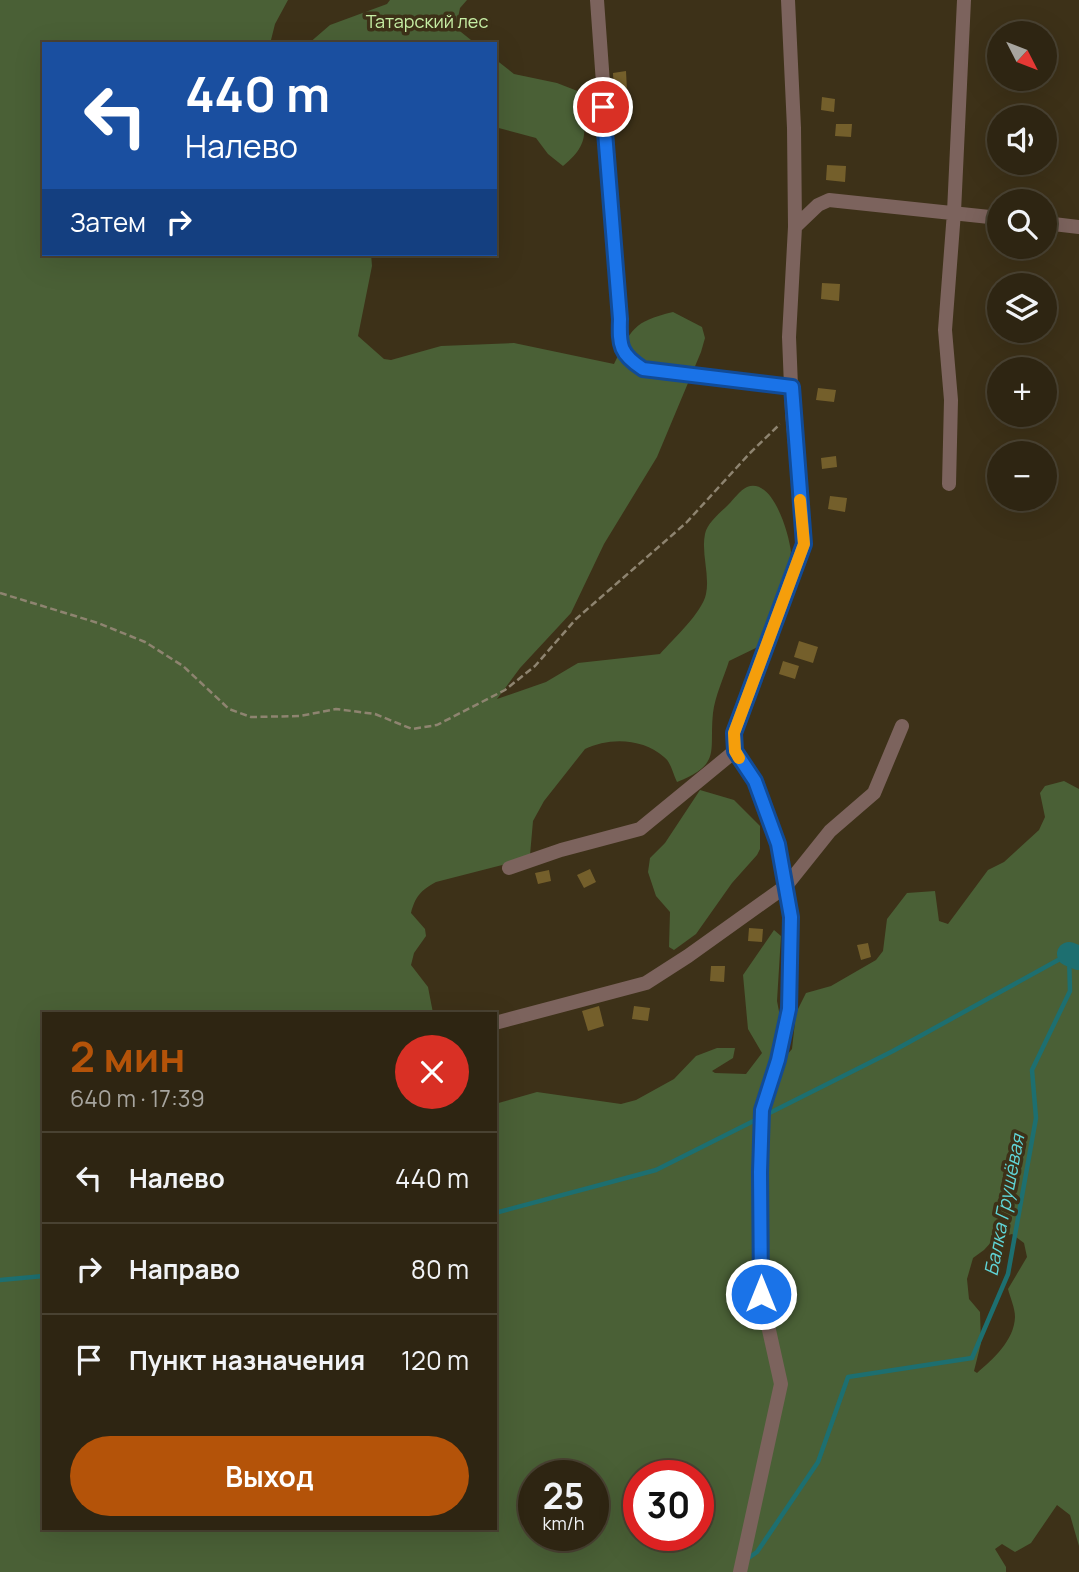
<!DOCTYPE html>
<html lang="ru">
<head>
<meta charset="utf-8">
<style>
  body { margin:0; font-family:Manrope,sans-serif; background:#362d1b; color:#f1f3f6; height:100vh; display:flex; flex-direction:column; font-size:26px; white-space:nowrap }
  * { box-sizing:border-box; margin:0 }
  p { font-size:23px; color:#a7a59f }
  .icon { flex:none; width:38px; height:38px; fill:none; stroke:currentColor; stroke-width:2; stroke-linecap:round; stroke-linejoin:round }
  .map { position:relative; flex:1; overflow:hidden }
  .details { position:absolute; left:42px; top:1012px; width:455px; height:518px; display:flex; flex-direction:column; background:#2e2512; border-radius:0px; box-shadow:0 7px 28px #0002,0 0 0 2px #494232 }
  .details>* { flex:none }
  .banner { position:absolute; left:42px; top:42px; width:455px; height:214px; border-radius:0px; box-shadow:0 7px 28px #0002,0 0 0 2px #494232; background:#1a4fa0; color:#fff; overflow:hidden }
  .needle { width:46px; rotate:132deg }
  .tools { position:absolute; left:987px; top:21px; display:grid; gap:14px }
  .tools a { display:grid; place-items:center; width:70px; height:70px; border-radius:50%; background:#2e2512; box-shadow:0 7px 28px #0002,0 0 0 2px #494232; font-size:35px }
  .speed { position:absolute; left:518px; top:1460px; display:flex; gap:14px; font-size:35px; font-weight:700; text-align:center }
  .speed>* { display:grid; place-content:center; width:91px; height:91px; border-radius:50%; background:#2e2512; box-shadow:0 7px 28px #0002,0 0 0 2px #494232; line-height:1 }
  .speed small { font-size:18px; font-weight:400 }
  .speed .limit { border:10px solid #d22; background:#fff; color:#111 }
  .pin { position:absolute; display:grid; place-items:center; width:60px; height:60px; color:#fff; margin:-30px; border:4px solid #fff; border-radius:50%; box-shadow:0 2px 7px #0007 }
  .me { position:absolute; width:77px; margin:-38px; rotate:0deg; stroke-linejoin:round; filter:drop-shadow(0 0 5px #0008) }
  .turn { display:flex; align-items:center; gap:24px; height:147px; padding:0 28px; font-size:32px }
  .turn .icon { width:91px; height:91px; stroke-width:2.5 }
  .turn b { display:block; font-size:49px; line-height:60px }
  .then { display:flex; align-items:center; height:66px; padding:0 28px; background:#0003; gap:14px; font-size:26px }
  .round { display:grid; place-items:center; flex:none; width:74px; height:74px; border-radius:37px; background:#362d1b }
  .headline { display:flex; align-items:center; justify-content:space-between; height:119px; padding:0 28px }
  h1 { font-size:42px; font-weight:700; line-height:52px; color:#b45309 }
  .button { display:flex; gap:14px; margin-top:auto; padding:14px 28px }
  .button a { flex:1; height:80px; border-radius:42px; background:#b45309; color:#fff; font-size:28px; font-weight:700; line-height:80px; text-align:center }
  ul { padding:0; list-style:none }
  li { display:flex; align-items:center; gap:21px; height:91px; padding:0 28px; border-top:2px solid #494232 }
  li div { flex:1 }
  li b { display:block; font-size:26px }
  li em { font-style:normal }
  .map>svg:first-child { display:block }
</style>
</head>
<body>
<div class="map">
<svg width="1079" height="1572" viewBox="0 0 1079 1572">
  <rect width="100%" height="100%" fill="#3d3118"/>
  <path fill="#4a6036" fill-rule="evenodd" d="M0 0H288L275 24 270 44H44V254H371L372 266 358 336 384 359 391 360 441 346 514 343 614 364C632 329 632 322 673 312L702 327 705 338 701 352 657 457 604 544 571 613 520 668 497 699 546 682 578 663 660 654C673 639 702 613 706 594 710 575 701 553 705 534 707 523 720 513 728 505 734 499 740 490 747 487 773 477 789 534 791 552L774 639 729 661C724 677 715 696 713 713 709 752 722 764 677 782 673 774 671 762 664 757 643 738 609 737 585 749L544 801 533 821 530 855 514 862 436 882C421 890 415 897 411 913L425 929 426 936 414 953 411 965 428 987 433 1013H44V1528H495V1104L537 1092 621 1104 636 1100 674 1079 696 1056 717 1048H735L733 1058 712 1071 715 1073 746 1074 762 1053 748 1029 743 975 774 930 781 936 777 1001 783 1032 772 1072 792 1049 796 1013 806 993 831 986 876 960 883 951 887 919 907 893 935 891 939 921 948 924 988 870 1004 862 1039 830 1045 817 1040 793 1045 786 1064 781 1079 789V1546L1070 1515 1057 1505 1031 1543 1015 1552 1002 1544 995 1549 1006 1567V1572H0ZM1012 1234 1024 1243 1027 1257 1008 1289C1010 1297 1015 1308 1015 1317 1014 1341 993 1359 977 1373L974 1371 981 1343 980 1312 969 1299 967 1279 973 1258 984 1250 994 1239ZM534 1475H593V1535H534ZM639 1475H698V1535H639Z
    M390 0H467L460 8 456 28 476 44H308L330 25 387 4Z
    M495 59 514 74 557 83 580 92C583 127 594 141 563 166L548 154 536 138 495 127Z
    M700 790 734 800 760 826V849L757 855 732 883 696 934 674 950 669 947 670 912 656 896 648 872 650 858 665 843Z"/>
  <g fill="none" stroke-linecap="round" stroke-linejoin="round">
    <path stroke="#1d6f70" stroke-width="4.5" d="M495 1213 656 1170 893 1051 1069 954 1070 991 1032 1070 1036 1118 1008 1274 972 1358 848 1377 818 1462 757 1552 747 1559
      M0 1280 44 1276"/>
    <path stroke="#1d6f70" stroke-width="24" d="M1069 954 1079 958"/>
  </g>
  <path fill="#745f2b" d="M626 71 627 91 614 92 613 73Z
    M822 97 835 99 834 112 821 110Z
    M836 124H852L851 137 835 136Z
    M827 165 846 166 845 182 826 180Z
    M822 283 840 284 839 301 821 299Z
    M818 388 836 390 834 402 816 400Z
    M836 456 837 467 822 469 821 458Z
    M830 496 847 498 845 512 828 509Z
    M799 641 818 647 813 663 794 657Z
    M783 661 799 666 795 679 779 674Z
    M590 869 596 882 584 888 577 875Z
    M549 870 551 881 538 884 535 873Z
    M749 928 763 929 762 942 748 941Z
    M868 943 871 957 861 960 857 945Z
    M711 966H725L724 982 710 981Z
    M599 1006 604 1026 588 1031 582 1011Z
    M634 1006 650 1008 648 1021 632 1019Z"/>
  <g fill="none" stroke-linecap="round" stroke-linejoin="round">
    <path stroke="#8e8470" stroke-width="2.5" stroke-dasharray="7 3.5" stroke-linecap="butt" d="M0 593 98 623 145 642 183 666 229 709 251 717 300 716 336 709 375 714 412 729 437 725 505 690 535 666 576 619 686 523 749 454 780 424"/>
    <path stroke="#7c635d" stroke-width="14" d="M597 0 620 319C619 346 620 354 643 369L792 387
      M1045 223 1079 227
      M795 227 818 205 829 200 999 218
      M949 484 951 400 945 330 954 212 964 0
      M509 868 561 850 640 829 735 751
      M495 1023 646 983 688 956 786 886 830 831 874 793 902 726
      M740 1572 781 1384 761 1294 760 1172 762 1110 778 1060 789 1009 791 917 778 844 755 781 735 751 734 733 804 544 792 411 789 337 795 227 794 128 788 0"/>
  </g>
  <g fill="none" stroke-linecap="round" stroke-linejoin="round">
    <g stroke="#114b97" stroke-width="18">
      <path id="route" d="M603 107 620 319C619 346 620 354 643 369L792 387 804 544 734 733 735 751 755 781 778 844 791 917 789 1009 778 1060 762 1110 760 1172 761 1294"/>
    </g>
    <use href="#route" stroke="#1a73e8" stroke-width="12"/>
    <path stroke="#f59e0b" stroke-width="12" d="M739 758 735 751 734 733 804 544 800 500"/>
  </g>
  <g text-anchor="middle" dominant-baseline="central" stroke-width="7" stroke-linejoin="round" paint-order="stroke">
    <g font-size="18" fill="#c7efa5" stroke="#3d3118">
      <text x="427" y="21">Татарский лес</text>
    </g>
    <g font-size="19" font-style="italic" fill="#60d5d7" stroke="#3d3118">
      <text transform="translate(1004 1205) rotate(-79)">Балка Грушёвая</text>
    </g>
  </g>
</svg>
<div class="tools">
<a><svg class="needle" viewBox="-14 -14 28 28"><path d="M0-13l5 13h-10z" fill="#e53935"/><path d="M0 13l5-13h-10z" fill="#a7a59f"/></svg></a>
<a><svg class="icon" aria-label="sound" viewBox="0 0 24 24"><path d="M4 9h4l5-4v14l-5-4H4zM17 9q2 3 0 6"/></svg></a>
<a><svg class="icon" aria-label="search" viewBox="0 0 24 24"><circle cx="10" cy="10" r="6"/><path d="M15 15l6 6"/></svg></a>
<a><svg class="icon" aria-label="layers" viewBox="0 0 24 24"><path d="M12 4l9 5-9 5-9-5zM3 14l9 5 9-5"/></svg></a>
<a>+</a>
<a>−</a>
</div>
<div class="speed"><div>25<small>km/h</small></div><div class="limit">30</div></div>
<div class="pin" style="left:603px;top:107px;background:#d93025"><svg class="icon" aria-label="arrive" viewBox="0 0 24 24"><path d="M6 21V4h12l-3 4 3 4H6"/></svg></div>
<svg class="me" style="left:761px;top:1294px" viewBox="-20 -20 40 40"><circle r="17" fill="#1a73e8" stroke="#fff" stroke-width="3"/><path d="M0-11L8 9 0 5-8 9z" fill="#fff"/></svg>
<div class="banner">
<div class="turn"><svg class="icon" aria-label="left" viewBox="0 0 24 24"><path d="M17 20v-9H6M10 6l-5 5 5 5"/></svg><div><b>440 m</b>Налево</div></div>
<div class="then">Затем<svg class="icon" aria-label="right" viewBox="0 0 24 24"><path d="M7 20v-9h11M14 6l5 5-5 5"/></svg></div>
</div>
<section class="details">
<div class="headline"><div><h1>2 мин</h1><p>640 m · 17:39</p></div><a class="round" style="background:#d93025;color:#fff"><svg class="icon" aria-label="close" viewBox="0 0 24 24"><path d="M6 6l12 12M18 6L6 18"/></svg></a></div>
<ul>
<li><svg class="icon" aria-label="left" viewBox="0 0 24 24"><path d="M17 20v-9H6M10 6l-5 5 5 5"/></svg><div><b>Налево</b></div><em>440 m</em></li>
<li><svg class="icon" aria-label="right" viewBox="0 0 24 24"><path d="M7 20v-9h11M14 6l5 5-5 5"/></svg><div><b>Направо</b></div><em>80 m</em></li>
<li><svg class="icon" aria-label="arrive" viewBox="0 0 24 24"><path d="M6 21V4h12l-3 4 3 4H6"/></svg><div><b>Пункт назначения</b></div><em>120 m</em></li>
</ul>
<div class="button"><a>Выход</a></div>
</section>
</div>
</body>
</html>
